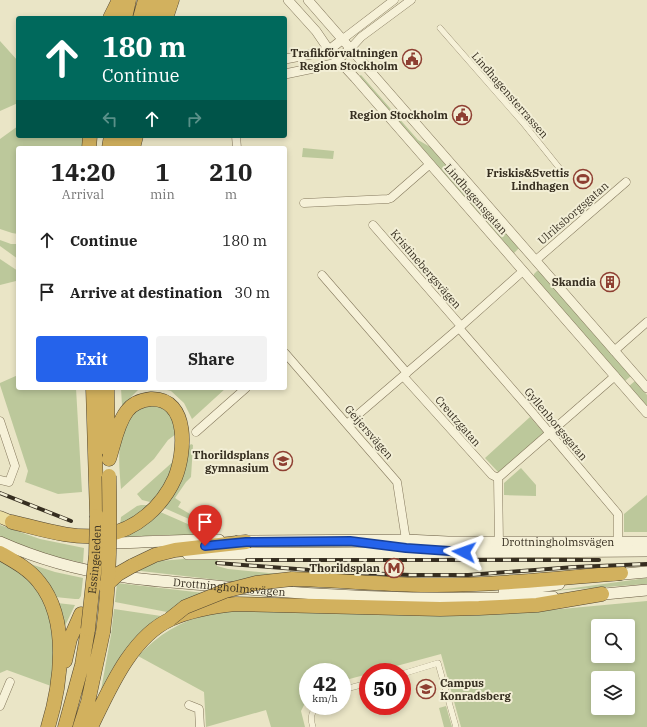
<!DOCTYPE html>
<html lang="en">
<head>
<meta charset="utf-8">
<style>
  body { margin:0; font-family:"IBM Plex Serif",serif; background:#f2f2f2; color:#222; height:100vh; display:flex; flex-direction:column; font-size:15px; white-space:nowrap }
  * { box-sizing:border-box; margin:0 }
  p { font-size:13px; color:#767676 }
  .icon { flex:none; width:22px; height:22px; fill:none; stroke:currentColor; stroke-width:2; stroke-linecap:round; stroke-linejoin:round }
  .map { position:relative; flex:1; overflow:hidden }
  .drawer { position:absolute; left:16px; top:146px; width:271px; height:244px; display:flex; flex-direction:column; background:#fff; border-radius:4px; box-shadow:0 2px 6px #0003 }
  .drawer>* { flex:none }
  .banner { position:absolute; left:16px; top:16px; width:271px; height:122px; border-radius:4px; box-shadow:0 2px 6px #0003; background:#00695c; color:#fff; overflow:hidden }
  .tools { position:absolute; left:591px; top:619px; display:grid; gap:8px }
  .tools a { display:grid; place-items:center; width:44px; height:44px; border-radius:4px; background:#fff; box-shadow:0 2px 6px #0003; font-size:20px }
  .speed { position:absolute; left:299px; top:663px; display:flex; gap:8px; font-size:20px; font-weight:700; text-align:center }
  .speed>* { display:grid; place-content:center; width:52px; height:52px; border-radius:50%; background:#fff; box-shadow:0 2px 6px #0003; line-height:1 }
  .speed small { font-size:10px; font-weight:400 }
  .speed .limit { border:6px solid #d22; background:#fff; color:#111 }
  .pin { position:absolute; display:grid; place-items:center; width:34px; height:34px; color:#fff; margin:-41px -17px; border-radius:50% 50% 50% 0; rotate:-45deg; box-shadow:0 0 4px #0007 }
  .pin .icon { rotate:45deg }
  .me { position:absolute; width:44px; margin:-22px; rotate:274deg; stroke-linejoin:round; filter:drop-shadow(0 0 3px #0008) }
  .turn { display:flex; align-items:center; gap:14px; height:84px; padding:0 20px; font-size:18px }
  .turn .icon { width:52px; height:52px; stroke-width:2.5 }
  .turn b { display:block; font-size:28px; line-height:34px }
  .lanes { display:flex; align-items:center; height:38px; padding:0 20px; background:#0003; justify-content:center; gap:20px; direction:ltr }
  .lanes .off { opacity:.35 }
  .eta { display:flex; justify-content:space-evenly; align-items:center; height:68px; text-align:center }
  .eta b { font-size:24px; font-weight:800; line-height:28px }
  .button { display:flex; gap:8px; margin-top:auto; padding:8px 20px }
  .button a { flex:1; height:46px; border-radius:4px; background:#2563eb; color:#fff; font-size:16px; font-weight:800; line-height:46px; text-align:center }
  .button a+a { background:#f2f2f2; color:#222 }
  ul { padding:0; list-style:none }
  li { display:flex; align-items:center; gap:12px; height:52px; padding:0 20px }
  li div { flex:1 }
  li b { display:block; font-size:15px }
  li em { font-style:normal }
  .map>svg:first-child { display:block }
</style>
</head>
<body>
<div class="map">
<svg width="647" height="727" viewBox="0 0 647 727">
  <rect width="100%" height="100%" fill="#eae5c6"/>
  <path fill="#bcc89b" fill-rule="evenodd" d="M0 41 18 61V103L0 111Z
    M361 75 418 140 432 148 519 248 514 253 359 76Z
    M18 126V136H86V148H18V234L12 233 0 229V139Z
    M303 148 334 151 333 159 302 157Z
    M0 240 11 244H18V259L0 246Z
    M0 259 18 271V282L16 281 0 285Z
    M537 271H539L631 376 625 381 534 277V274Z
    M18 375V388H76L82 492 58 494 25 482 28 471 0 385V383Z
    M635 381 647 395V406L629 386Z
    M121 388H149L139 389 122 406Z
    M158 388H226L192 419 184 403 171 391Z
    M143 406H159L171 413 176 434 168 440 154 459 121 489C119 465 116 440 129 418 132 413 139 409 143 406Z
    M530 417 544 433 499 473 485 458Z
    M191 444 193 445 191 477 186 482 175 498 181 502 178 507 209 525 207 527 162 507 186 449Z
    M176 459 170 478 154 503 142 500 137 494Z
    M521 468 536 485V496L504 495V483Z
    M647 495V532H624V514Z
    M141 505H147L149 507 120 526 121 517 137 506Z
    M158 511 213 535H158L122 538V535Z
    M0 525 40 539 84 548 83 563 49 555 0 537Z
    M206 557H218L217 566 228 569 279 574 236 582 132 570 160 561Z
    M0 559 30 580 41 592 56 636 51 686 7 670 0 673Z
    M24 562 55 572 83 578 81 596 79 599H75L55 597Z
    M647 578V584L552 591Z
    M117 583 204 593 167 612 115 602Z
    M647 601V727H461L441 654 374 672H368V674L342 681V672H308V697L301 711 305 727H271L266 710 206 727 204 692 138 656C158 635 181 620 210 614 241 608 272 610 303 611 348 613 394 615 439 616 508 616 578 607 647 601ZM598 626H628V656H598ZM598 678H628V708H598Z
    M57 603 75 605 64 628Z
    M114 609 161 616C131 637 117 659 101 690L111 635Z
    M446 706 452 727H444L439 708Z"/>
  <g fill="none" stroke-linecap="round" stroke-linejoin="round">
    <g stroke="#84785d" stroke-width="6">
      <path id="pedestrian" d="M440 28 524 124 565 175
        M402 674 438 663 456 727
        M342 690 368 683
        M313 727C310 718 311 713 317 706"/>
    </g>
    <g stroke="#84785d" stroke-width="9">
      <path id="minor" d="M343 39 394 0
        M351 48 361 37 411 0
        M236 136 237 148
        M304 203 388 199 391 198 430 164
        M373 225 461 326
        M536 260 626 182
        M322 275 407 373
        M459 328 532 412 618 514V542
        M614 351 647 322
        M285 353 397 482 406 540
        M403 376 492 475 498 478
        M0 421 15 466 9 482 0 480
        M347 424 459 328 523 271
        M196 432 246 388
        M499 542 498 478 615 376
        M189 705 199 709 200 727
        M0 706 10 682"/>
    </g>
    <g stroke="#84785d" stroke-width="10">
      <path id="tertiary" d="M288 0 316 31 329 50 355 78 647 413
        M308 0 647 388
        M285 59 322 52 329 50 343 39
        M285 74 333 64 351 48"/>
    </g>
    <g stroke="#665940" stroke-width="12">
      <g id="secondary">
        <path id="s1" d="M238 541 406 540 448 542H647"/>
        <path id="s2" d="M0 542C38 559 78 570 119 576 148 581 177 582 206 585 321 597 438 601 553 597"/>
        <path d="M102 543C141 543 179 539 219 540"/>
        <path d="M188 554 647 551"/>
        <path d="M613 575 647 572"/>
        <path d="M504 592 559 584"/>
        <path d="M594 595 647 590"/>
      </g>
    </g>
    <g stroke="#524631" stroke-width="13">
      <path id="primary" d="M0 517 12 522"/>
    </g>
    <g stroke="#524631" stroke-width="15">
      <path id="motorway" d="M110 18 119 0
        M125 18 129 0
        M140 18 145 0
        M153 18 158 0
        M166 18 172 0
        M89 148 90 136
        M109 148 111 136
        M122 148 124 136
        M133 148 136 136
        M93 388 97 516
        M107 388 108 450
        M12 522C41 529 74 540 105 535 136 530 162 507 175 478 185 454 190 398 151 399 141 400 133 403 127 411 117 424 114 444 109 459
        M0 553C14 561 29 569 39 582 70 620 61 684 48 727
        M132 566 155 555 175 550 246 542
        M292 579C340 580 388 585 436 585 498 585 559 578 621 573
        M65 661 70 639 81 614
        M65 727 82 665 88 629
        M80 727 88 702 103 632
        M91 727C109 690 131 637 171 619 191 610 215 606 236 604L440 609 479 608 537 605 602 594"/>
    </g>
    <use href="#pedestrian" stroke="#f6f1d8" stroke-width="5.5"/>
    <use href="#minor" stroke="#f6f1d8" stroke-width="8"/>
    <use href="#tertiary" stroke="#f6f1d8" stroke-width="9"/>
    <use href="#secondary" stroke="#f6f1d8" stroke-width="11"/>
    <use href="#primary" stroke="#eadea1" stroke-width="12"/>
    <use href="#motorway" stroke="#d2b15e" stroke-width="14"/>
    <g stroke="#362e20" stroke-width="4">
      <path id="rail" d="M0 493 71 521
        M247 560H599
        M217 563 336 572 411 575H468L575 567 647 564"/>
    </g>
    <use href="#rail" stroke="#f2eed5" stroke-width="2.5" stroke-dasharray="8" stroke-linecap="butt"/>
    <g stroke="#524631" stroke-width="15" stroke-linecap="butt">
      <g id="motorway-bridge">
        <path d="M105 586 118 574 132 566"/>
        <path d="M170 619 185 607 225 591 256 583 292 579"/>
        <path id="s3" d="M88 629 96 555 97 516"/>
        <path d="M103 632C110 580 110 528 109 476"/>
      </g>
    </g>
    <use href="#motorway-bridge" stroke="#d2b15e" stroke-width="14"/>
  </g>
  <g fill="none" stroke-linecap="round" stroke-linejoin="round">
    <g stroke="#184099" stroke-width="10">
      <path id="route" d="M205 546 246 542 350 541 406 548 464 552"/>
    </g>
    <use href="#route" stroke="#2563eb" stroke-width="7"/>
  </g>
  <defs>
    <g id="civic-ring" transform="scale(1)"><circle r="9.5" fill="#f2eed5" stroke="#8e3f32" stroke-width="1.5"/><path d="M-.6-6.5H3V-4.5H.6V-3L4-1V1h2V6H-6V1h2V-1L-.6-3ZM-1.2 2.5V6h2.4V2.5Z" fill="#8e3f32"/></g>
    <g id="stadium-ring" transform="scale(1)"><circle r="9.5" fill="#f2eed5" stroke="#8e3f32" stroke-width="1.5"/><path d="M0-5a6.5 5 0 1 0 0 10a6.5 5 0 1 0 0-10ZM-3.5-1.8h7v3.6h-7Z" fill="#8e3f32"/></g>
    <g id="building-ring" transform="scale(1)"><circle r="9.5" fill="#f2eed5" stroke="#8e3f32" stroke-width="1.5"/><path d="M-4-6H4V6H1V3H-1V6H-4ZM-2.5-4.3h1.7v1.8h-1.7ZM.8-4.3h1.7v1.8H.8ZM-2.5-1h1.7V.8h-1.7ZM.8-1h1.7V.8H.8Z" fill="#8e3f32"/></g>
    <g id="school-ring" transform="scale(1)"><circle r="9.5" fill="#f2eed5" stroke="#8e3f32" stroke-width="1.5"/><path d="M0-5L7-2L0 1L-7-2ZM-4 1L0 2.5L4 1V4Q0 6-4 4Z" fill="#8e3f32"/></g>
    <g id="metro-ring" transform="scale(1)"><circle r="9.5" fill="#f2eed5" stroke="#8e3f32" stroke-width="1.5"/><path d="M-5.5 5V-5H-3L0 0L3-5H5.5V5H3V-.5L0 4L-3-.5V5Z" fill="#8e3f32"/></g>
    <g id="university-ring" transform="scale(1)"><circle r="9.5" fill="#f2eed5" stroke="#8e3f32" stroke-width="1.5"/><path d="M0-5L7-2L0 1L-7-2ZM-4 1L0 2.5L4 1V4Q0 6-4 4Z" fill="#8e3f32"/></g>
  </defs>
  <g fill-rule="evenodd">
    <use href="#civic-ring" x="412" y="59"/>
    <use href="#civic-ring" x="462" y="115"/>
    <use href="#stadium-ring" x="583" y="179"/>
    <use href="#building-ring" x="610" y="282"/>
    <use href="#school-ring" x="283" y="461"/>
    <use href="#metro-ring" x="394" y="568"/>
    <use href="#university-ring" x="426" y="689"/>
  </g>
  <g text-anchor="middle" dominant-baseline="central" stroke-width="4" stroke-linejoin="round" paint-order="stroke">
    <g font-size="11" font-weight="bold" fill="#362e20" stroke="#f2eed5" text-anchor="end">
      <text x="398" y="53">Trafikförvaltningen<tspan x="398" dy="13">Region Stockholm</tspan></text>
      <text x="448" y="115">Region Stockholm</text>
      <text x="569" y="173">Friskis&amp;Svettis<tspan x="569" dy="13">Lindhagen</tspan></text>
      <text x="596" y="282">Skandia</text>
      <text x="269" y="455">Thorildsplans<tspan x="269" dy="13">gymnasium</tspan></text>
      <text x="380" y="568">Thorildsplan</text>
      <text x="440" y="683" text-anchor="start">Campus<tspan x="440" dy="13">Konradsberg</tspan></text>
    </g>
    <g font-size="11" fill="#362e20" stroke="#f2eed5">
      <text transform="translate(510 95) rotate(49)">Lindhagensterrassen</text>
      <text transform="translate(476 199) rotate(49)">Lindhagensgatan</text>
      <text transform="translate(573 213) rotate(-41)">Ulriksborgsgatan</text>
      <text transform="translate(426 269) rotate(49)">Kristinebergsvägen</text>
      <text transform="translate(458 421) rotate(49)">Creutzgatan</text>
      <text transform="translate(556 424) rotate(50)">Gyllenborgsgatan</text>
      <text transform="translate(369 432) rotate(49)">Geijersvägen</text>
      <text stroke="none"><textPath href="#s1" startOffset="320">Drottningholmsvägen</textPath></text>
      <text stroke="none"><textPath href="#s3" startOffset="70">Essingeleden</textPath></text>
      <text stroke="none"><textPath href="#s2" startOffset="235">Drottningholmsvägen</textPath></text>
    </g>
  </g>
</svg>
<div class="tools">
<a><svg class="icon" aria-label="search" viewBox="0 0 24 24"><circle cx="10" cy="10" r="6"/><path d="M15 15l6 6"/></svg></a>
<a><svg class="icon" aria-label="layers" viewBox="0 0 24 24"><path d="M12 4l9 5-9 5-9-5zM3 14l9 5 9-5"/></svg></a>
</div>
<div class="speed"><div>42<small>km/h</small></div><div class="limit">50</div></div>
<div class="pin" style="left:205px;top:546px;background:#d93025"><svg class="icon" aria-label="arrive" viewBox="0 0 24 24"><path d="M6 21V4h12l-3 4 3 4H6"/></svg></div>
<svg class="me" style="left:464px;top:552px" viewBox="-20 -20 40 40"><path d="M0-17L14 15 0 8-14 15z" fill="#2563eb" stroke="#fff" stroke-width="4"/></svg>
<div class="banner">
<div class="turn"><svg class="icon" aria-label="ahead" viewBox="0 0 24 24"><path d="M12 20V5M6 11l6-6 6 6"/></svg><div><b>180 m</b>Continue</div></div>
<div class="lanes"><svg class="icon off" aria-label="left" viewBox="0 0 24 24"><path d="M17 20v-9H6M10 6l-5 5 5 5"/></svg><svg class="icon" aria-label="ahead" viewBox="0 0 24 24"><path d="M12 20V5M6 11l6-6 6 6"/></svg><svg class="icon off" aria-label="right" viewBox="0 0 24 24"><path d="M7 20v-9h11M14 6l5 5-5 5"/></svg></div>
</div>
<section class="drawer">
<div class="eta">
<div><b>14:20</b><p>Arrival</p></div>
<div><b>1</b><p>min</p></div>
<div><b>210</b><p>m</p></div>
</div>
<ul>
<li><svg class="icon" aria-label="ahead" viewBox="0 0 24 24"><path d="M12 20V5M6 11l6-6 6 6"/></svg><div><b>Continue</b></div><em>180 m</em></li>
<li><svg class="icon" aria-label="arrive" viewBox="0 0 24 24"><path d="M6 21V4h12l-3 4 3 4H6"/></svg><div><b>Arrive at destination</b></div><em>30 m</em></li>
</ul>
<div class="button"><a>Exit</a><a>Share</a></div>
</section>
</div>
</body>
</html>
